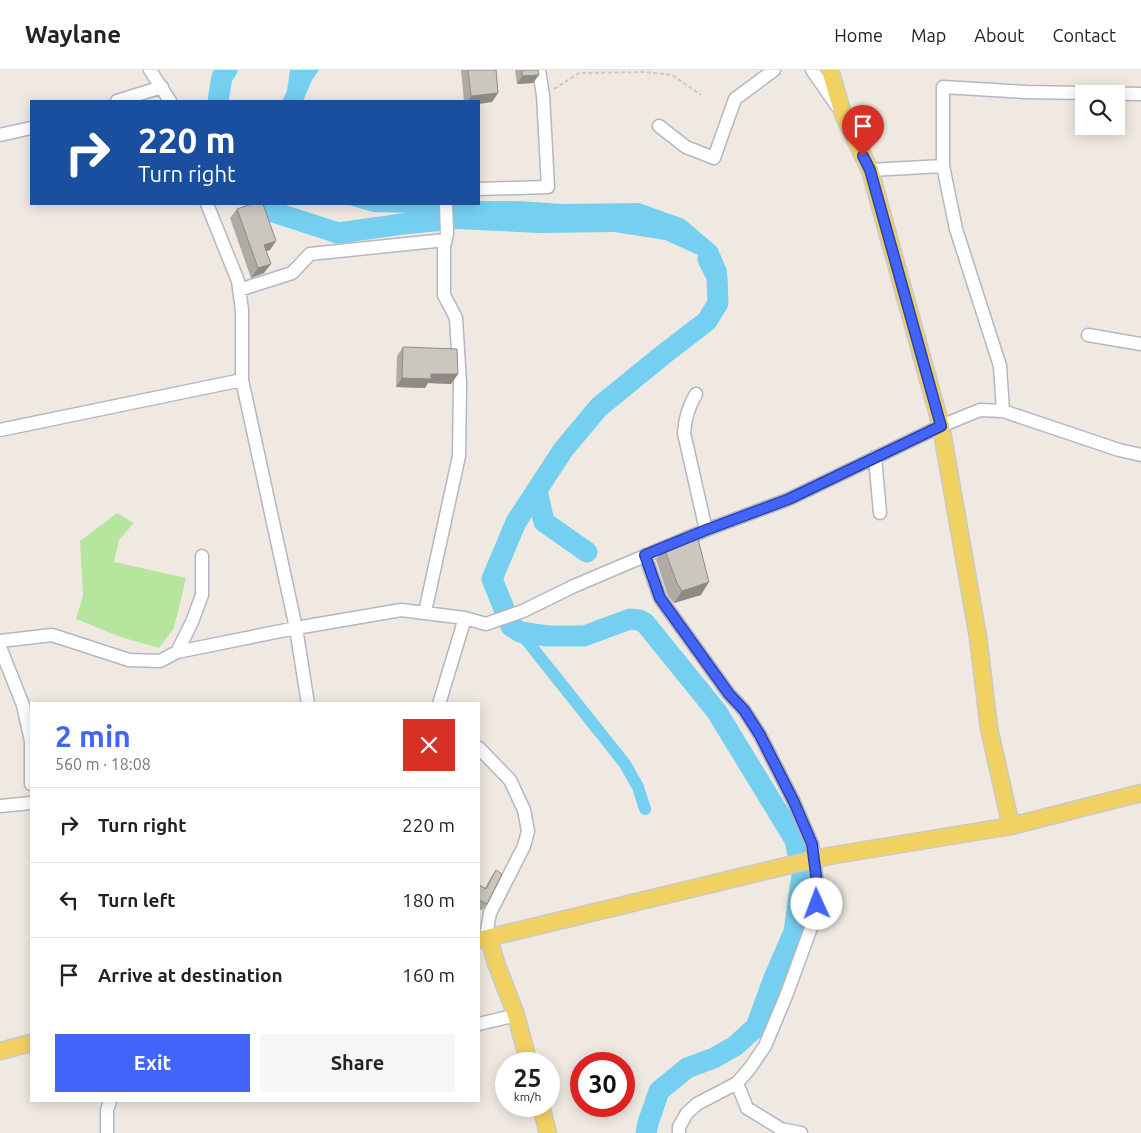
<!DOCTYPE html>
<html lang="en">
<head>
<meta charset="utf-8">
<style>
  body { margin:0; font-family:Ubuntu,sans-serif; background:#f6f6f6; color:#222; height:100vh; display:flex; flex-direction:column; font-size:19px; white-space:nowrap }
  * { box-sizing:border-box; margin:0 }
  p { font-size:16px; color:#767676 }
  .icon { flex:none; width:28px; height:28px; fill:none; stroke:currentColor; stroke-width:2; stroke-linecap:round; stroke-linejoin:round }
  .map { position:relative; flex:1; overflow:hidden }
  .details { position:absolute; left:30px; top:632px; width:450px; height:400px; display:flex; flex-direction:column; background:#fff; border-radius:0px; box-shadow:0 2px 12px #0003 }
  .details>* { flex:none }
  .banner { position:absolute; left:30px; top:30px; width:450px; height:105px; border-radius:0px; box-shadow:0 2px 12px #0003; background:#1a4fa0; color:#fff; overflow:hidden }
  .fabs { position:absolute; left:1075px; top:15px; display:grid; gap:10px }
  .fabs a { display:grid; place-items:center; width:50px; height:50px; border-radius:0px; background:#fff; box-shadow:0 2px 12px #0003; font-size:25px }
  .speed { position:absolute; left:495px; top:982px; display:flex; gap:10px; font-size:25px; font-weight:700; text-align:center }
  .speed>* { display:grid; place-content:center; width:65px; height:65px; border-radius:50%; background:#fff; box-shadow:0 2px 12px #0003; line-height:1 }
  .speed small { font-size:12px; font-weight:400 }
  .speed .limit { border:8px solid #d22; background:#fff; color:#111 }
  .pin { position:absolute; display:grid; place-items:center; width:42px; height:42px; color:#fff; margin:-51px -21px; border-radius:50% 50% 50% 0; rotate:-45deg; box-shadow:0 0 5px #0007 }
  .pin .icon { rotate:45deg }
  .me { position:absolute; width:55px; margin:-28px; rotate:358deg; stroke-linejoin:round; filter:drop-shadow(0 0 4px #0008) }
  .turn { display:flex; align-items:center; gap:18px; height:105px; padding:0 25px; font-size:22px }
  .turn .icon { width:65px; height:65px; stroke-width:2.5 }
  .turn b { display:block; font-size:35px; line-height:42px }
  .round { display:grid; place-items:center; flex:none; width:52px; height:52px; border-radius:0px; background:#f6f6f6 }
  .head { display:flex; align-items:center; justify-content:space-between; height:85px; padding:0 25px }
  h1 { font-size:30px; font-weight:600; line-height:38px; color:#4264fb }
  .button { display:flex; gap:10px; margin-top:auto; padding:10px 25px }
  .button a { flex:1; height:58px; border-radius:0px; background:#4264fb; color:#fff; font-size:20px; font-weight:600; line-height:58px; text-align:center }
  .button a+a { background:#f6f6f6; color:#222 }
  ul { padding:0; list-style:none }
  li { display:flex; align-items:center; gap:15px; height:75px; padding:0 25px; border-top:1px solid #e0e0e0 }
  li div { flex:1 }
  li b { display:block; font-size:19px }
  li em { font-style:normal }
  header { display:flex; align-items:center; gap:30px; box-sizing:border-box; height:70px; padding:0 25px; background:#fff; border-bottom:1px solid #e0e0e0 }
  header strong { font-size:24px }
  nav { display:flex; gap:28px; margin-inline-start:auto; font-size:18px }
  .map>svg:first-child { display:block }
</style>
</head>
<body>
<header>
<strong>Waylane</strong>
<nav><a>Home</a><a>Map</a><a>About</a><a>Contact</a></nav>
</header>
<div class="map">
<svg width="1141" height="1063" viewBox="0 0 1141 1063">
  <rect width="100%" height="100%" fill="#efe9e1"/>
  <path fill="#b6e59e" d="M117 443 134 453 119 470 114 492 186 508 174 558 159 578 121 567 76 549 83 526 80 471Z"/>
  <path fill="#75cff0" d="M290 0H319L312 10 303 31H282L287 21Z
    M479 131H517L564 134 639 133 684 149 717 177 727 200 725 218 709 212 698 185 665 170 614 162 539 163 458 159 410 164 412 143 373 142 346 134H479Z"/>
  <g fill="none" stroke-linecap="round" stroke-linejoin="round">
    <path stroke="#75cff0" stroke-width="12" d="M520 562 625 694 638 717 645 739"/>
    <path stroke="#75cff0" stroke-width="21" d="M218 31 222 7 227 0
      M255 134 261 138 338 163 439 149
      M537 420 516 452 492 509 511 556 520 562 547 566H584L630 549 639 550 645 553 717 642 795 770 802 805 794 862 774 908 756 957 735 976 714 988 687 998 659 1021 648 1053 646 1063
      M587 482 544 452 537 420 563 380 599 337 664 284 707 251 718 233 717 207 708 189"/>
    <g stroke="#b4b7c1" stroke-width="15">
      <path id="minor" d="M150 0 170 31
        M812 0 837 36
        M117 31 162 17
        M659 56 686 77 714 88 735 29 774 0
        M0 65 31 58
        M870 100 943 96
        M479 119 548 117 543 25 539 0
        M207 134 238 211 242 240V310L296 558 308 634
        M239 220 292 203 310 184 445 170
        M1088 265 1141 274
        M696 324C688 337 685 348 684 363L706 460
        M1003 341 1000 296 956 159 943 96V17L1026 22 1141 24
        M0 360 242 310
        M875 387 880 443
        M645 485 660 528 729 624 744 640 760 665 794 732 812 774 818 821 817 834 811 858 786 926 765 976 750 998 737 1013 697 1034 687 1043 679 1057V1063
        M425 542 459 386 460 313 456 248 444 225V177L447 164 446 134
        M0 571 52 565 129 590 160 591 177 582 192 552 202 525V486
        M0 577 23 635 31 671V714
        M177 582 296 558 401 540 465 548 486 554 523 541 574 516 706 460 789 429 941 356 980 340 1003 341 1119 380 1141 385
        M439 634 465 548
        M479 678 510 710 524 740 528 761 524 776 490 843 487 860 489 868
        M0 736 31 733
        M479 954 516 945
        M737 1013 747 1038 781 1059 801 1063
        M107 1063V1040L110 1031"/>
    </g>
    <g stroke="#c9c9c9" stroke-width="19">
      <path id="major" d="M830 0 843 44 870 100 941 356 978 567 989 658 1011 756
        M829 786 1011 756 1141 723
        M489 868 496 893 516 945 529 994
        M479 870 769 800
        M0 981 31 973
        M541 1036 548 1063"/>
    </g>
    <path stroke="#c9c9c9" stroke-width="2" stroke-dasharray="4 2.5" stroke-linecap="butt" d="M554 19 579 3 645 2 672 5 701 25"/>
    <use href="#minor" stroke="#fff" stroke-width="12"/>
    <use href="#major" stroke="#f2d163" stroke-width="16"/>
    <g stroke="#c9c9c9" stroke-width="19" stroke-linecap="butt">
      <path id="major-bridge" d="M769 800 829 786"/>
    </g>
    <use href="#major-bridge" stroke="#f2d163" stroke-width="16"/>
  </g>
  <path fill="#afaba4" d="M461 0H496L498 23 492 32 464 31Z
    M515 0H538L533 13 517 14Z
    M237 139 270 180 266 181 264 203 251 208 230 148Z
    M403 277 458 304 451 314 428 313 425 318 396 317 397 286Z
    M664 478 701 525 674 533 668 526 656 490Z
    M496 800 487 834 482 840 479 839V815L485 818 491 807Z"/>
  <path fill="#8e8b86" d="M539 5 533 13 517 14 522 6Z
    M498 23 492 32 479 34V31H468L471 26Z
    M276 171 270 180 257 184 264 175Z
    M271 194 264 203 251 208 258 198Z
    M431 304H458L451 314 428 313 425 318 396 317 402 308Z
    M709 512 701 525 674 533 682 521Z"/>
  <path fill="#cbc7bf" stroke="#8e8b86" d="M468 0H496L498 23 471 26Z
    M522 0H538L539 5 522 6Z
    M252 134H263L276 171 264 175 271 194 258 198 237 139Z
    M403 277 457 279 458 304H431V309L402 308Z
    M697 465 709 512 682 521 677 513 664 478Z
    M496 800 502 804 487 834 479 830V815L486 819Z"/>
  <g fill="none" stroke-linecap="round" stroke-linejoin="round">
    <g stroke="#2b41a3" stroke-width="12">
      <path id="route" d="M817 834 818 821 812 774 794 732 760 665 744 640 729 624 660 528 645 485 706 460 789 429 941 356 870 100 863 86"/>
    </g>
    <use href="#route" stroke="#4264fb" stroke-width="9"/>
  </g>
</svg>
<div class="fabs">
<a><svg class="icon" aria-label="search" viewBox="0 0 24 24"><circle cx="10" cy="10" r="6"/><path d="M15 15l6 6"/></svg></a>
</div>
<div class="speed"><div>25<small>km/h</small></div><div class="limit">30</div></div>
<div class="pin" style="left:863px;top:86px;background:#d93025"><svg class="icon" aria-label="arrive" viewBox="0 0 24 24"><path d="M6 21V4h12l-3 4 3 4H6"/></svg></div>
<svg class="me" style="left:817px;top:834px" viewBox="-20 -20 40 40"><circle r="19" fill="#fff"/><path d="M0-13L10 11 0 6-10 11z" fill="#4264fb"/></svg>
<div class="banner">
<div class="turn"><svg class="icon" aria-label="right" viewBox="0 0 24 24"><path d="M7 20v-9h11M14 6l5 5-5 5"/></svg><div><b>220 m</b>Turn right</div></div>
</div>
<section class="details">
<div class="head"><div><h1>2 min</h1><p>560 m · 18:08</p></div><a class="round" style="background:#d93025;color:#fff"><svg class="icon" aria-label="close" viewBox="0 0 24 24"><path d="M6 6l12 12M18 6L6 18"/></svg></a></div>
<ul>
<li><svg class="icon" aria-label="right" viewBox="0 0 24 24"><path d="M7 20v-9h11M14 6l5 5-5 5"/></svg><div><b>Turn right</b></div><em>220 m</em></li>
<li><svg class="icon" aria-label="left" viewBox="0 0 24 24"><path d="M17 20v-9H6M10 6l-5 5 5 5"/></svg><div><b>Turn left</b></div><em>180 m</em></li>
<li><svg class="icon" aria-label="arrive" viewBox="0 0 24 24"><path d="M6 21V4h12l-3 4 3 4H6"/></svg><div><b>Arrive at destination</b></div><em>160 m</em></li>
</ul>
<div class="button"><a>Exit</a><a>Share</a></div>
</section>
</div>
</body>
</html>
